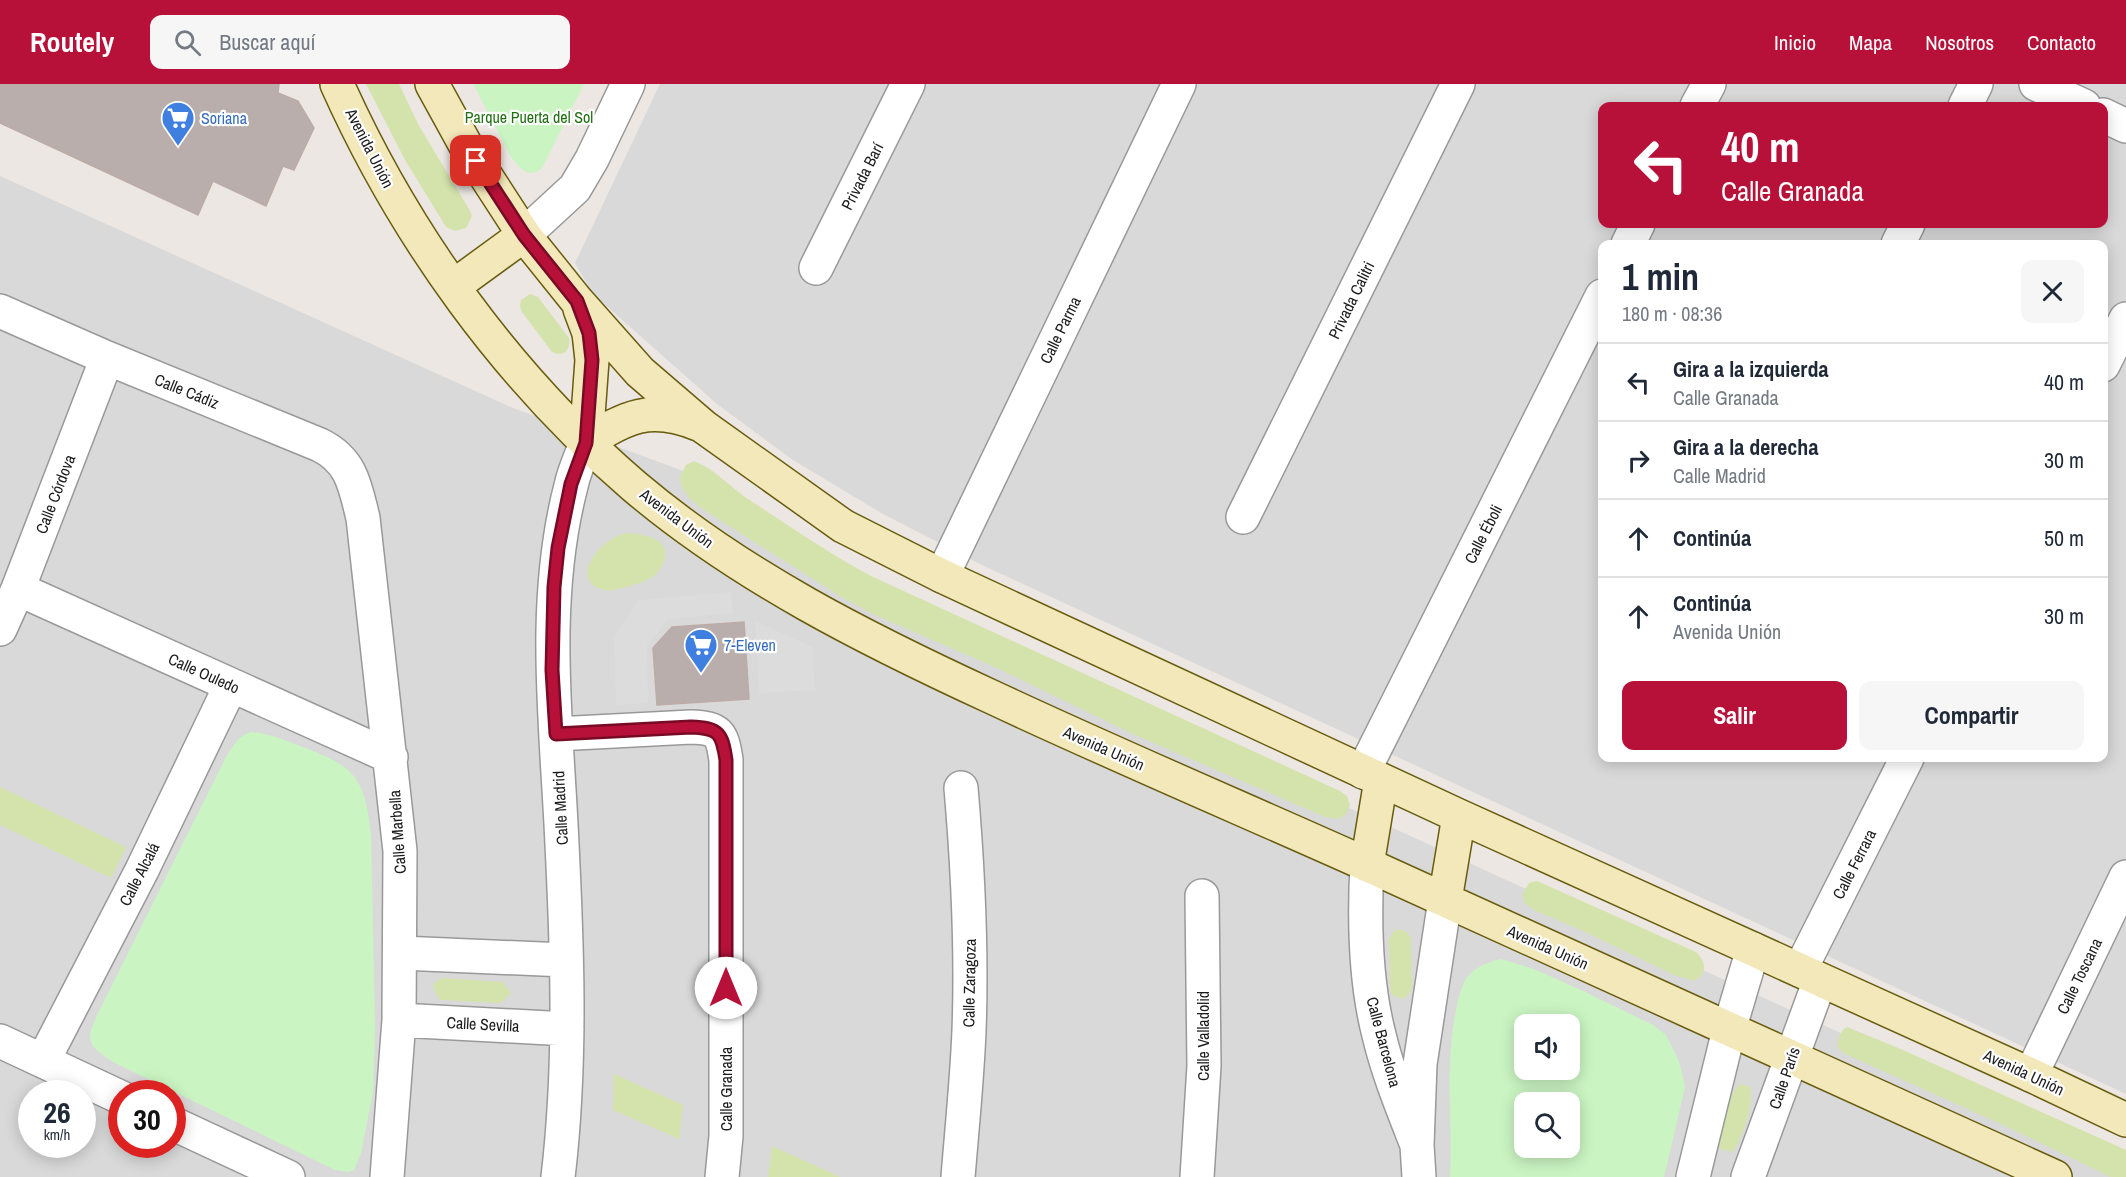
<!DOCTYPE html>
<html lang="es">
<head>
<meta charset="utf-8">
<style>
  body { margin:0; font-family:"Archivo Narrow",sans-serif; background:#f6f6f7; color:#1f2937; height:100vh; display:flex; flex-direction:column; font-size:22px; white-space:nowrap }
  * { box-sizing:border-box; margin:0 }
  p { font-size:20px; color:#747a83 }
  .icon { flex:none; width:33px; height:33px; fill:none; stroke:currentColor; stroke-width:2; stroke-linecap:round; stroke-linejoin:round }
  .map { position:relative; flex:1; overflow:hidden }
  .panel { position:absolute; left:1598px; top:156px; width:510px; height:522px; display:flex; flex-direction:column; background:#fff; border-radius:12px; box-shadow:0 3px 15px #0003 }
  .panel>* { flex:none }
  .banner { position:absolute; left:1598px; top:18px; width:510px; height:126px; border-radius:12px; box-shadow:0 3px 15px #0003; background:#b71139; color:#fff; overflow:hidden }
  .controls { position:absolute; left:1514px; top:930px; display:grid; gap:12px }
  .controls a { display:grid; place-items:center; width:66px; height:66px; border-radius:12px; background:#fff; box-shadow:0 3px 15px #0003; font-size:30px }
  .speed { position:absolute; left:18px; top:996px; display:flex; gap:12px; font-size:30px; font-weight:700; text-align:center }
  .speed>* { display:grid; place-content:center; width:78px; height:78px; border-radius:50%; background:#fff; box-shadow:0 3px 15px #0003; line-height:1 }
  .speed small { font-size:15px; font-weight:400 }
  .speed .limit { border:9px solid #d22; background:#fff; color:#111 }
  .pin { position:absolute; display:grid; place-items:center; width:51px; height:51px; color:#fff; margin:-26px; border-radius:12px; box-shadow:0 3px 9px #0006 }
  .me { position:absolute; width:66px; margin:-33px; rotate:0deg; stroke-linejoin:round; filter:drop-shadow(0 0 4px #0008) }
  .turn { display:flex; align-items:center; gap:21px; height:126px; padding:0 24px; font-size:27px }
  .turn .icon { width:78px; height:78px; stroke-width:2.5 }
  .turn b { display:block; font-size:42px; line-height:51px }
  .round { display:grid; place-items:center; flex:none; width:63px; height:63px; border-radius:12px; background:#f6f6f7 }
  .headline { display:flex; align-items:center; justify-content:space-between; height:102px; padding:0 24px }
  h1 { font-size:36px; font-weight:700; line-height:45px }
  .primary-button { display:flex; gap:12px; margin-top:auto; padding:12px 24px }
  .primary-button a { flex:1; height:69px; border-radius:12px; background:#b71139; color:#fff; font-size:24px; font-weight:700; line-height:69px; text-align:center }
  .primary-button a+a { background:#f6f6f7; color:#1f2937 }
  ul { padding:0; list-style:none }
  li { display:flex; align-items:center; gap:18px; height:78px; padding:0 24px; border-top:2px solid #e0e1e3 }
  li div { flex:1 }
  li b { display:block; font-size:22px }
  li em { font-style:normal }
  header { display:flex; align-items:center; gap:36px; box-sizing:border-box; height:84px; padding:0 30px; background:#b71139; color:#fff }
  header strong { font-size:28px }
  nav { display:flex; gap:33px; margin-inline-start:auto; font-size:21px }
  .search { width:420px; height:54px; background:#f6f6f7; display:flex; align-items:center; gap:15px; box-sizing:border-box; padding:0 21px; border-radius:12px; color:#747a83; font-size:22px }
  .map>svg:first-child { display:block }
</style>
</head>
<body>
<header>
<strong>Routely</strong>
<div class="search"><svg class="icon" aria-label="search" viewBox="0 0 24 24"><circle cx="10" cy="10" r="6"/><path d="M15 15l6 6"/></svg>Buscar aquí</div>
<nav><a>Inicio</a><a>Mapa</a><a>Nosotros</a><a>Contacto</a></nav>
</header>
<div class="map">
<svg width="2126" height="1093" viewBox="0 0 2126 1093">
  <rect width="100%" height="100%" fill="#ece7e2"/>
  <path fill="#dad9d9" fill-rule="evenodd" d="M660 0H2126V1010L982 481 883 430 793 376 717 320 593 210 575 179ZM1602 22H2103V140H1602ZM1602 160H2103V674H1602Z
    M0 92 513 324 686 388 792 463 1345 722 1845 951 2126 1082V1093H0ZM1524 940H1569V986H1524ZM32 1010H82V1060H32ZM122 1010H172V1060H122ZM1524 1018H1569V1064H1524Z"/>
  <path fill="#d4e3ac" d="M366 0H399L418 40 469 125 472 132 466 144 455 147 446 143 405 76Z
    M530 210 538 213 569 254C571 265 564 274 552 268L522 228 520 222 521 216Z
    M694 377C714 384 730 403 748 415 788 441 828 469 871 492L1340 707 1347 712 1350 721 1346 730 1339 735 1325 733 1133 650 997 584 873 530 843 514 701 424 689 414 682 403 680 393 686 381Z
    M627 449C643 450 672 454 664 477 661 483 659 488 654 492 645 498 633 501 623 504 617 505 612 508 605 506 566 498 600 453 627 449Z
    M0 703 126 763 111 794 0 741Z
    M1537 797 1696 868C1707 878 1707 890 1694 897L1674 891 1583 847 1534 826 1525 819 1522 811 1529 799Z
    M1395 845 1406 847 1411 854 1412 905 1408 911 1403 915 1392 911 1390 906 1389 855Z
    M441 894 503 898 511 909 501 919 440 916 433 904 434 899Z
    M1847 943 1903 966 2126 1066V1093H2111L2001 1040 1843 969 1838 964C1837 956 1840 947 1847 943Z
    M614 990 683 1021 679 1055 613 1026Z
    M1741 1000 1750 1003C1755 1018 1742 1055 1733 1068L1720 1065C1715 1051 1728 1008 1741 1000Z
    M772 1062 840 1093H768Z"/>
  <path fill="#caf4c2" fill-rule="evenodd" d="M473 0H584L542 84 536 88 528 89 519 83 511 73Z
    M251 648C268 649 284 656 300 662 354 682 365 692 371 751L375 944 373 1009 361 1069 354 1086 348 1088 335 1086 113 978C84 959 86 955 100 925L226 673C233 662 238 652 251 648Z
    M1501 875 1534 885 1583 907 1653 941 1666 951 1679 977 1685 1003 1664 1093H1450C1453 1036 1444 978 1457 922 1459 913 1461 903 1466 895 1474 883 1488 878 1501 875ZM1524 940H1569V986H1524ZM1524 1018H1569V1064H1524Z"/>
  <path fill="#dcdcdc" d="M731 508 733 529 668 535 647 562 648 619 616 621 614 552 639 516Z
    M755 537 813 563 815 606 759 609Z"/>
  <path fill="#b9aeac" stroke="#bdaba6" stroke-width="1.5" d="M0 0H279L278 9 298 17 314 44 294 86 283 82 266 122 213 97 198 131 0 39Z
    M744 538 749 615 657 621 653 564 672 543Z"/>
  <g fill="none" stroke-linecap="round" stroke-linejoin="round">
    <g stroke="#999" stroke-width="36">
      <path id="street" d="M2036 0 2084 22
        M1697 22 1709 0
        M1965 22 1976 0
        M2103 31 2126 42
        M524 151 575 104 592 75 628 0
        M1628 160 1638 140
        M1898 160 1908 140
        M816 184 908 0
        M0 227 107 274 320 361C352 377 355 402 363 434L400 767 399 936 387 1093
        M2103 281 2126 235
        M1243 433 1458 0
        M942 492 1179 0
        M18 505 391 673
        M0 545 18 505 107 274
        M556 650 691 643C719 644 722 649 726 676V1052L722 1093
        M1363 688 1602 212
        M1367 781C1364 837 1365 897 1379 951 1388 989 1403 1025 1417 1061
        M401 869 565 876
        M1800 886 1907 674
        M399 936 567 945
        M0 957 122 1014
        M43 977 142 786 231 601
        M2031 991 2126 793
        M172 1039 288 1093
        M558 1093C572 976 567 857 561 740 555 627 542 513 571 402 574 387 581 373 586 359
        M958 1093C962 1044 967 996 969 947 972 866 968 785 961 704
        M1197 1093 1204 982 1202 812
        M1419 1093 1417 1061 1420 980 1445 816
        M1693 1093 1729 946 1753 865
        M1748 1093 1820 896"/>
    </g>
    <g stroke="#685c0e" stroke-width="36">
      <path id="secondary" d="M337 0C405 152 508 294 634 402 740 492 868 556 994 614 1118 672 1243 725 1368 781 1597 884 1826 990 2055 1093
        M432 0 465 60 524 151 577 217 640 288 704 343 843 442 942 492 1459 732 2031 991 2126 1036
        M454 202 524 151
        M580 225 589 249 592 276 586 359
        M586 359C626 332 651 321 698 340
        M1367 781 1381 696
        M1445 816 1459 732"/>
    </g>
    <use href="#street" stroke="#fff" stroke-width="33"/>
    <use href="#secondary" stroke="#f3e8ba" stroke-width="33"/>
  </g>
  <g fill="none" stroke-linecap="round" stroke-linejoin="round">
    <g stroke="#770b25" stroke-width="15">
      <path id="route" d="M476 77 524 151 577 217 589 249 592 276 586 359 571 400 558 464 554 503 552 586 556 650 691 643C719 644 722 649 726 676V904"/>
    </g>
    <use href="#route" stroke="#b71139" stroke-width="10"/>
  </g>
  <defs>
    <g id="supermarket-pin" transform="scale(1.725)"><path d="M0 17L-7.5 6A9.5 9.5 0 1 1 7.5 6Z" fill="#3f7fe0" stroke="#fff"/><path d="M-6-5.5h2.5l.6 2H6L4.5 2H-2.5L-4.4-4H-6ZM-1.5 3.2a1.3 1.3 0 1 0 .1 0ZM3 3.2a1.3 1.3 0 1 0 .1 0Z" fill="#fff"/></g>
  </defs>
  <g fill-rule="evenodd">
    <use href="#supermarket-pin" x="178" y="34"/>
    <use href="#supermarket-pin" x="701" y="561"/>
  </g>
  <g text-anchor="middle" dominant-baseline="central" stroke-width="4.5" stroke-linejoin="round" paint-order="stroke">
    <g font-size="16" fill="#237014" stroke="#fff">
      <text x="529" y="33">Parque Puerta del Sol</text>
    </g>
    <g font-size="16" fill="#366cbe" stroke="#fff" text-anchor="start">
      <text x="201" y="34">Soriana</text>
      <text x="724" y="561">7-Eleven</text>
    </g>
    <g font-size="16" fill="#1c1c1c" stroke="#fff">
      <text transform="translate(370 64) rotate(63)">Avenida Unión</text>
      <text transform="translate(862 92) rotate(-63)">Privada Barí</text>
      <text transform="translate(1351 216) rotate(-64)">Privada Calitri</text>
      <text transform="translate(1060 246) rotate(-64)">Calle Parma</text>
      <text transform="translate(187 307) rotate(22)">Calle Cádiz</text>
      <text transform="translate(55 410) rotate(-69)">Calle Córdova</text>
      <text transform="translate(677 434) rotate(37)">Avenida Unión</text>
      <text transform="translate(1483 450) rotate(-63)">Calle Éboli</text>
      <text transform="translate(204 589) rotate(24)">Calle Ouledo</text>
      <text transform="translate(1104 664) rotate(24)">Avenida Unión</text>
      <text transform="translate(560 724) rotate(-93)">Calle Madrid</text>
      <text transform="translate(397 748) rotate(-94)">Calle Marbella</text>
      <text transform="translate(1854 780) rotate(-63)">Calle Ferrara</text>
      <text transform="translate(139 790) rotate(-63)">Calle Alcalá</text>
      <text transform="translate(1548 863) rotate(24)">Avenida Unión</text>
      <text transform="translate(2079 892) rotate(-64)">Calle Toscana</text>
      <text transform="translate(969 899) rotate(-89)">Calle Zaragoza</text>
      <text transform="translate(483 940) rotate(3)">Calle Sevilla</text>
      <text transform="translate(1203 952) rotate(-90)">Calle Valladolid</text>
      <text transform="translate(1384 958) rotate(75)">Calle Barcelona</text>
      <text transform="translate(2024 988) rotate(25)">Avenida Unión</text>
      <text transform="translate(1784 994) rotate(-71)">Calle París</text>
      <text transform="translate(726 1005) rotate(-90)">Calle Granada</text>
    </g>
  </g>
</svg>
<div class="controls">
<a><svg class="icon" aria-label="sound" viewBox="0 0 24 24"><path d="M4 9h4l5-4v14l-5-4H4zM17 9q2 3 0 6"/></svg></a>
<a><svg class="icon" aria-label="search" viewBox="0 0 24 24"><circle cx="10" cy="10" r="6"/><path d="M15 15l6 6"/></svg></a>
</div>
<div class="speed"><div>26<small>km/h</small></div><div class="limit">30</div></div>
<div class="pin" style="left:476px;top:77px;background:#d93025"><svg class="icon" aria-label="arrive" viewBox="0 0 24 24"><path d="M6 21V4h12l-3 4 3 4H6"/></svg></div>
<svg class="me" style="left:726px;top:904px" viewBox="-20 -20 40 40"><circle r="19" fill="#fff"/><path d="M0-13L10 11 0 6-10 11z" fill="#b71139"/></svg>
<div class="banner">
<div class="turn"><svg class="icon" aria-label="left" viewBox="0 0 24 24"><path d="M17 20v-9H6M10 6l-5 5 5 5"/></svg><div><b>40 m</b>Calle Granada</div></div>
</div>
<section class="panel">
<div class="headline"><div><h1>1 min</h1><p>180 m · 08:36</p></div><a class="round"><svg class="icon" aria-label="close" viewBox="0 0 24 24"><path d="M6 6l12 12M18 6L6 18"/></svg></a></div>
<ul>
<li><svg class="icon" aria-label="left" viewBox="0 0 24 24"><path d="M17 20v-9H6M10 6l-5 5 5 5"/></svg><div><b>Gira a la izquierda</b><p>Calle Granada</p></div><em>40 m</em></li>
<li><svg class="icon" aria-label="right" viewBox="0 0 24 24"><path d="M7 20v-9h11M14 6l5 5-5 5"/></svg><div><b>Gira a la derecha</b><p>Calle Madrid</p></div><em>30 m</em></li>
<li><svg class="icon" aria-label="ahead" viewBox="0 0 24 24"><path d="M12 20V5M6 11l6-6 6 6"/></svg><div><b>Continúa</b></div><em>50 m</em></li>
<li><svg class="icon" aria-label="ahead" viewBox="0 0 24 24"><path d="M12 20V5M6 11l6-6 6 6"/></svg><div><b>Continúa</b><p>Avenida Unión</p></div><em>30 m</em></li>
</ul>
<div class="primary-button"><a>Salir</a><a>Compartir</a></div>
</section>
</div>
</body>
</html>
